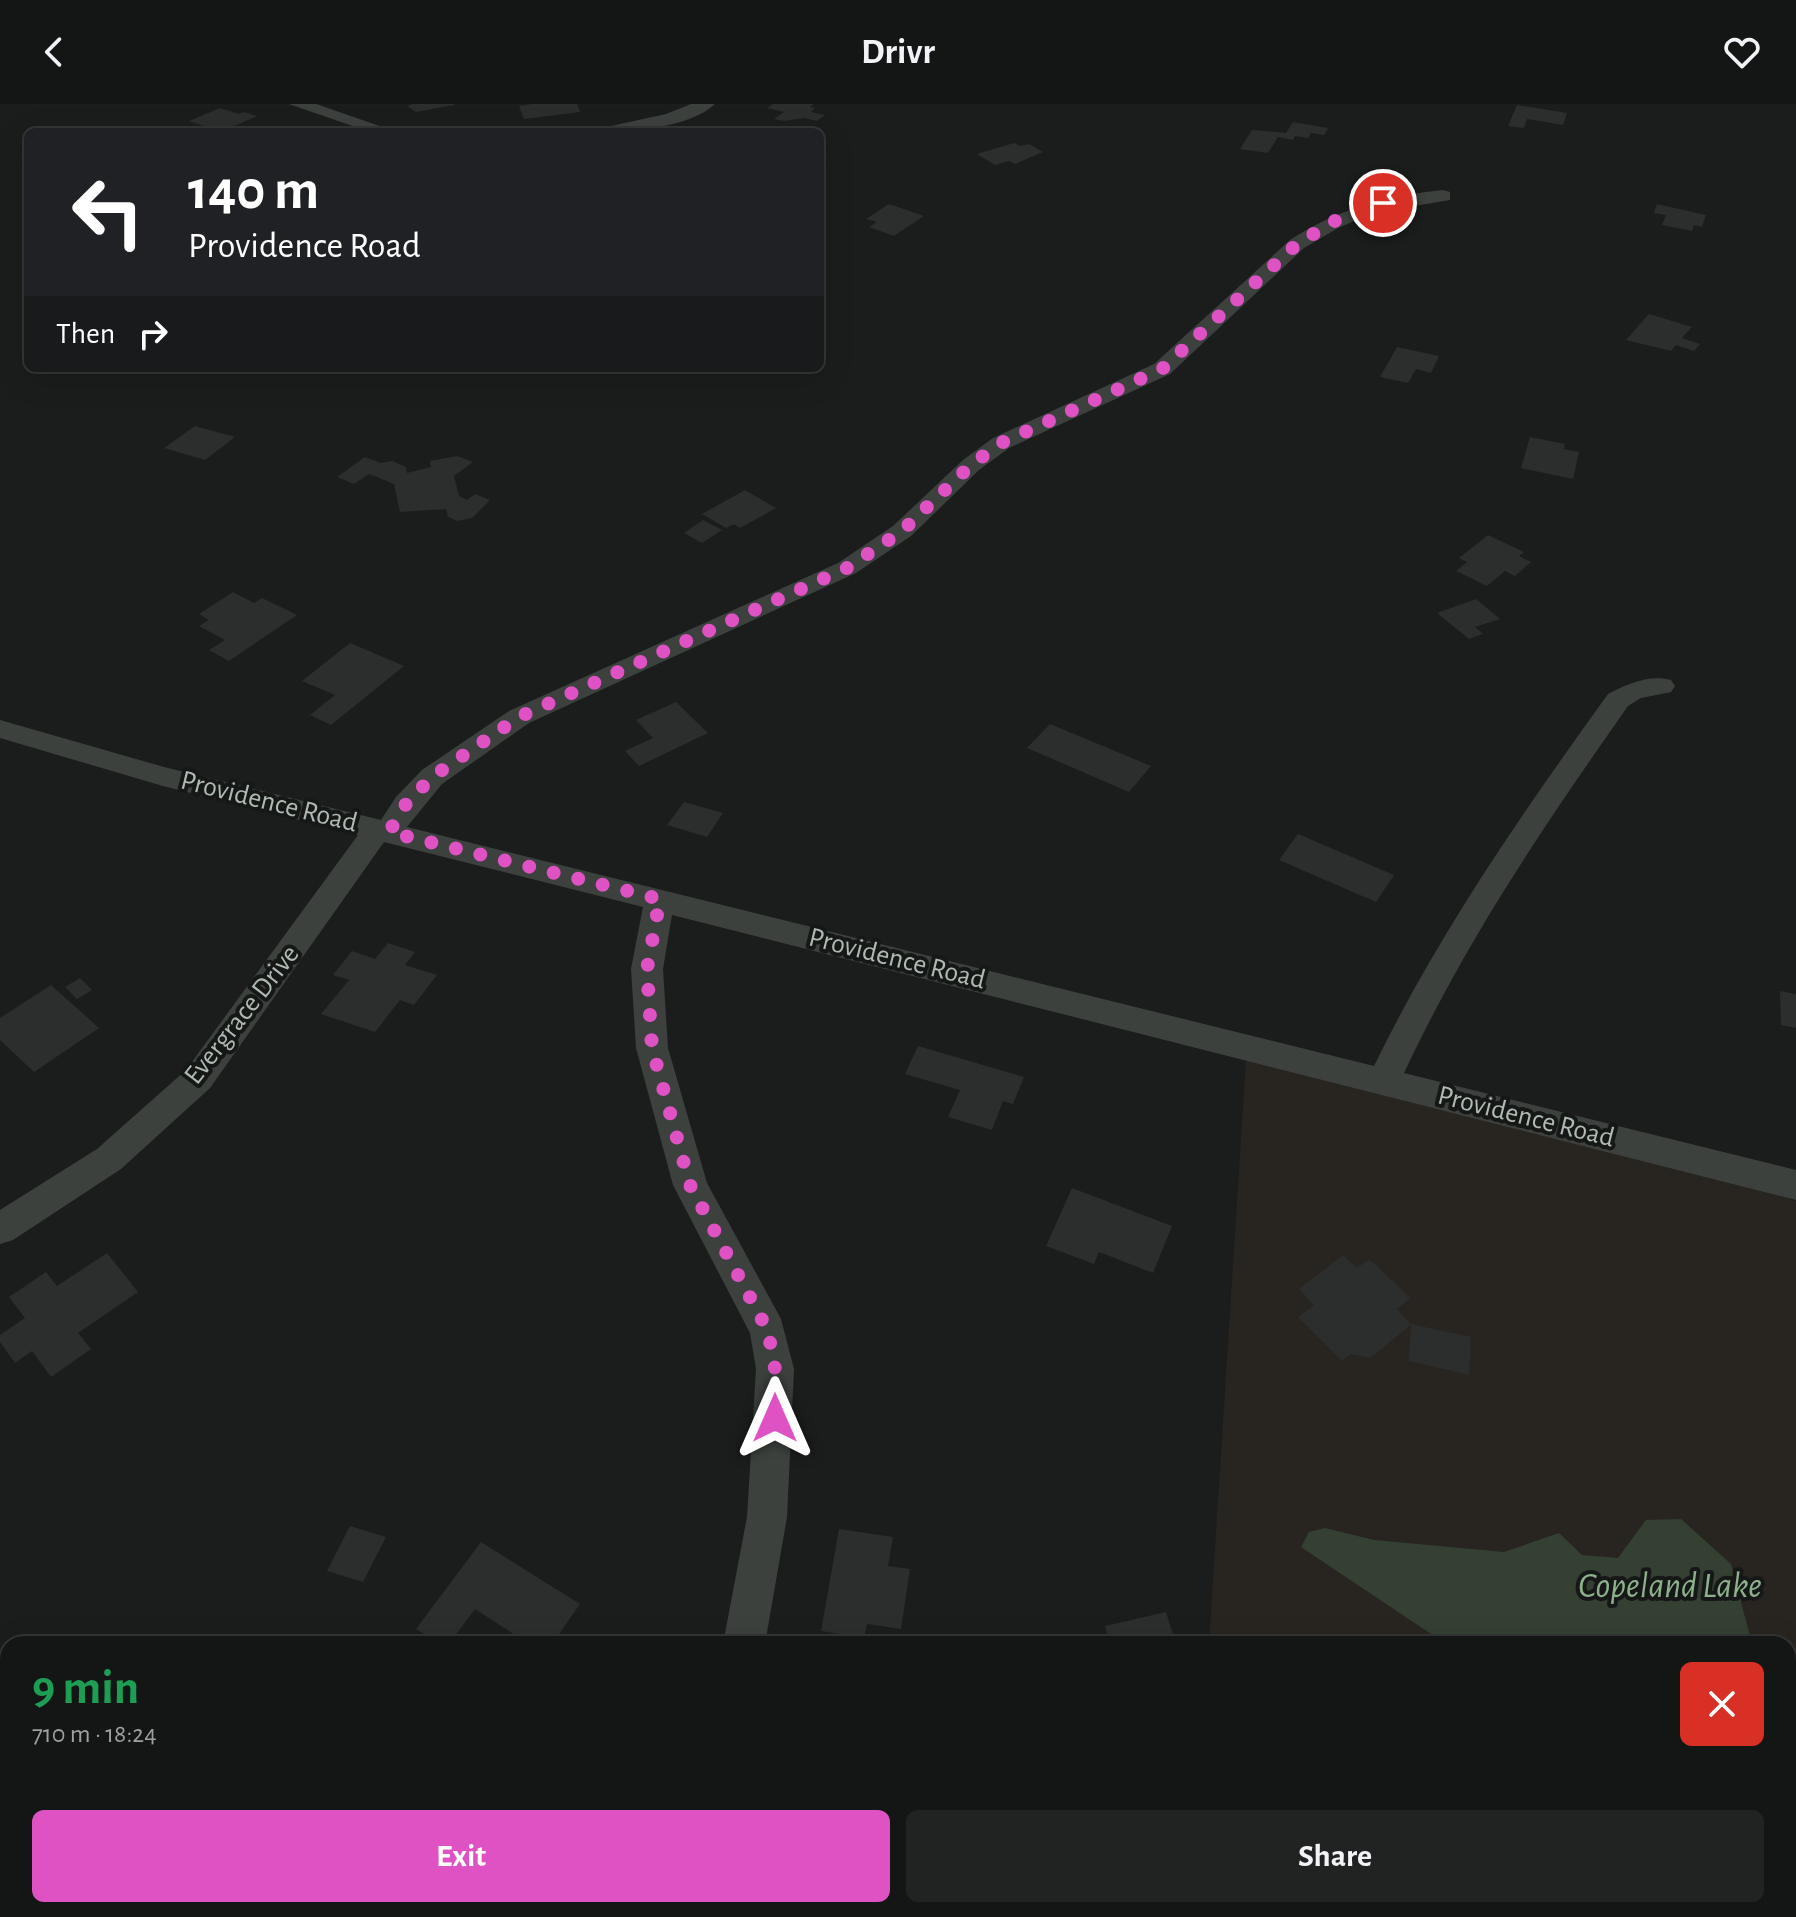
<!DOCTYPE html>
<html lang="en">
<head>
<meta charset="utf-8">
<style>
  body { margin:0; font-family:"Alegreya Sans",sans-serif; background:#212322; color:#f1f3f6; height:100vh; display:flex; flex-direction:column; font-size:30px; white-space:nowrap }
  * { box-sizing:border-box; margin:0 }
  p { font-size:26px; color:#9d9fa0 }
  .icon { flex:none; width:44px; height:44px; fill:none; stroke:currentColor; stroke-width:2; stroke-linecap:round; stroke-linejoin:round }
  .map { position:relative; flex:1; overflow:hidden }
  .sheet { position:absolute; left:0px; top:1532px; width:1796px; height:282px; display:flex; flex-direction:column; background:#141615; border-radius:24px 24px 0 0; box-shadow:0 8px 32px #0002,0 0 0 2px #333534 }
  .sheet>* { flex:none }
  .hud { position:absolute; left:24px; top:24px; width:800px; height:244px; border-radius:12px; box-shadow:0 8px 32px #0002,0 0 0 2px #333534; background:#202124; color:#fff; overflow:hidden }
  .pin { position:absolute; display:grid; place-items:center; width:68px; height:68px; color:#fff; margin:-34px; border:4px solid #fff; border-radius:50%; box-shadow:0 2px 8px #0007 }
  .me { position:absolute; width:88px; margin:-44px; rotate:0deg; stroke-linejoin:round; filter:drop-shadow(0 0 6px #0008) }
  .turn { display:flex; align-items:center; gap:28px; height:168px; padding:0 32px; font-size:36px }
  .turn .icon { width:104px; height:104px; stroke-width:2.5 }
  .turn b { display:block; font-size:56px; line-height:68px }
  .then { display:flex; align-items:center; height:76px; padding:0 32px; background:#0003; gap:16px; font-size:30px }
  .round { display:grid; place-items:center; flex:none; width:84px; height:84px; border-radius:12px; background:#212322 }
  .summary { display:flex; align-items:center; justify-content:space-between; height:136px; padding:0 32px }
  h1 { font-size:48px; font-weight:700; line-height:60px; color:#1e9e55 }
  .button { display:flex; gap:16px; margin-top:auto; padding:16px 32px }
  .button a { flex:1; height:92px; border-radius:12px; background:#de52c4; color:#fff; font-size:32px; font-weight:700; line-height:92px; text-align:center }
  .button a+a { background:#212322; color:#f1f3f6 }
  header { display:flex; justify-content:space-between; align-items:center; height:104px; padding:0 32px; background:#141615; font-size:36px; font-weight:700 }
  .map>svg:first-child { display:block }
</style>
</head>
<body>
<header><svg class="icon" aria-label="back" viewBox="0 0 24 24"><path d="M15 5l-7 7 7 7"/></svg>Drivr<svg class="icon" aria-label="heart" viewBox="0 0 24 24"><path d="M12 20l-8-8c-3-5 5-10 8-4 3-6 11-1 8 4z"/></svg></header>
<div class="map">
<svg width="1796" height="1813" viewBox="0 0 1796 1813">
  <rect width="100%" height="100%" fill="#1b1d1c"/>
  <path fill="#282521" d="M1247 940 1796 1097V1813H1192V1806H1788V1540H1209Z"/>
  <path fill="#334032" d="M1681 1415 1731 1460 1752 1540H1446L1301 1443 1309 1428 1325 1424 1374 1436 1504 1448 1559 1429 1582 1451 1618 1454 1646 1416Z
    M1142 1806H1293L1283 1813H1141Z"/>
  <path fill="#2b2e2c" d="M413 0H454V1L416 8 407 2Z
    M532 0H577L580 8 524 15 519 2Z
    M773 0H814L810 3 815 4 811 8 825 11 817 17 804 14 784 17 774 15 784 8 767 4Z
    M1517 1 1567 9 1563 21 1527 15 1524 24 1508 22Z
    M220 4 239 10 244 8 257 12 221 28 189 17Z
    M1293 18 1328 24 1324 31 1311 29 1308 34 1295 32 1293 36 1278 33 1268 49 1240 45 1252 26 1286 29Z
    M1014 39 1020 42 1029 40 1043 48 1015 60 1009 57 995 61 977 50Z
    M889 100 924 112 894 132 869 123 877 118 866 115Z
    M1657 100 1706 111 1702 123 1694 121 1692 127 1662 121 1666 111 1654 109Z
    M1649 210 1692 223 1682 234 1700 240 1694 247 1676 241 1671 247 1626 236Z
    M1397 243 1439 252 1431 269 1416 265 1408 279 1380 273Z
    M195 322 235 333 205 356 164 344Z
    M1530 333 1565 340 1564 345 1579 348 1573 375 1521 364Z
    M457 352 473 358 454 372 459 392 467 396 475 390 490 396 472 414 458 417 448 413 446 405 400 408 394 380 369 370 354 380 337 373 365 353 381 359 392 357 406 363 407 369 431 363 430 357Z
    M745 386 776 404 740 424 734 420 726 424 702 410Z
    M703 416 722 426 702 439 684 429Z
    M1488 431 1524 448 1519 452 1531 458 1515 472 1505 467 1487 482 1456 467 1467 458 1459 454Z
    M233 488 254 499 262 494 297 511 229 557 209 546 225 536 199 522 209 516 199 510Z
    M1476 495 1500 515 1475 523 1483 530 1469 535 1437 509Z
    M350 539 404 562 331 621 310 611 335 591 302 577Z
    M676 598 708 629 639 662 625 647 653 634 636 616Z
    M1050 620 1151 662 1129 688 1027 644Z
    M684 698 723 709 707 733 667 721Z
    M1298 730 1394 771 1376 798 1279 756Z
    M388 839 415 848 405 861 437 871 414 901 400 896 375 928 321 910 349 876 333 871 352 847 375 855Z
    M80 874 92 886 77 895 65 883Z
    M51 881 99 924 34 968 0 936V914Z
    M1780 887 1796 890V924L1781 921Z
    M918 942 1024 973 1013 1000 1003 997 992 1026 948 1013 960 986 905 970Z
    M1072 1084 1172 1122 1153 1169 1099 1148 1094 1160 1046 1142Z
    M107 1149 138 1188 78 1229 91 1245 51 1273 32 1247 15 1259 0 1238V1231L25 1214 9 1193 46 1168 57 1182Z
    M1343 1151 1357 1164 1369 1155 1411 1194 1397 1205 1411 1220 1471 1233 1469 1271 1409 1257 1411 1221 1370 1254 1351 1250 1342 1257 1298 1213 1314 1201 1299 1185Z
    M350 1422 386 1433 363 1478 327 1467Z
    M839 1425 893 1433 888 1462 910 1465 901 1525 867 1520 864 1534 821 1527Z
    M481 1438 580 1500 552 1540H529L475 1505 449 1540H440L416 1525Z
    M1166 1508 1176 1540H1110L1105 1522Z"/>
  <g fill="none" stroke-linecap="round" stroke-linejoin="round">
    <path fill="#3c413e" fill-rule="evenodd" d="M289 0H316L397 28H370Z
      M691 0H715C692 23 631 28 599 28L602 24 666 10Z
      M1443 86 1450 88V96L1373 109 1338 124 1304 144 1170 270 1009 344 979 366 911 432 856 469 529 619 442 680 407 723 1374 962C1440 827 1521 711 1608 590 1627 580 1650 570 1671 576L1675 582 1671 588 1641 594 1628 602C1543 723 1467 835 1404 969L1796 1066V1096L672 811 663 865 668 944 707 1079 781 1215 794 1265 787 1413 765 1540H723L747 1413 756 1265 750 1229 673 1081 636 944 631 865 643 803 384 738 210 984 121 1065 13 1136 0 1140V1106L97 1045 186 966 358 731 163 682 0 634V616L164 663 381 716 396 693 422 666 509 607 838 459 893 422 963 356 993 334 1154 260 1290 136C1337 105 1387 92 1443 86Z
      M676 1806H722L721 1813H675Z"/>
  </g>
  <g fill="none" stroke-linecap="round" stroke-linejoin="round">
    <path stroke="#de52c4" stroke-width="14" stroke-dasharray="0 25.2" d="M775 1314V1265L768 1227 690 1081 652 944 647 865 660 795 389 728 406 700 432 673 519 613 847 464 902 427 971 361 1001 339 1162 265 1297 140 1338 115 1383 99"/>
  </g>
  <g text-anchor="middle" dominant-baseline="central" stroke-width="8" stroke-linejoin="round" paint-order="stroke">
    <g font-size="28" fill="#afbbb2" stroke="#161817">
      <text transform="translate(269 698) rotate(14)">Providence Road</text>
      <text transform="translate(897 855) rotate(14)">Providence Road</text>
      <text transform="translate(242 911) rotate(-52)">Evergrace Drive</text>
      <text transform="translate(1526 1013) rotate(14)">Providence Road</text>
    </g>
    <g font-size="36" font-style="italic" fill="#8cb18b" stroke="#161817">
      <text x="1670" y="1482">Copeland Lake</text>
    </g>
  </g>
</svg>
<div class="pin" style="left:1383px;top:99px;background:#d93025"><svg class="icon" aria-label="arrive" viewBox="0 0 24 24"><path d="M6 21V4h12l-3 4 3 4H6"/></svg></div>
<svg class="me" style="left:775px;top:1314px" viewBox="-20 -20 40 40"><path d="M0-17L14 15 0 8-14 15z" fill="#de52c4" stroke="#fff" stroke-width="4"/></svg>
<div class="hud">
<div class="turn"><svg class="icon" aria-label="left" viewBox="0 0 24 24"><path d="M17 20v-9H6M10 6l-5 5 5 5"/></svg><div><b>140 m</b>Providence Road</div></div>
<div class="then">Then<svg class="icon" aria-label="right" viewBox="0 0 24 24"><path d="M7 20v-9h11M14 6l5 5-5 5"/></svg></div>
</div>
<section class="sheet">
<div class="summary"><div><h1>9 min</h1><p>710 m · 18:24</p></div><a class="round" style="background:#d93025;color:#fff"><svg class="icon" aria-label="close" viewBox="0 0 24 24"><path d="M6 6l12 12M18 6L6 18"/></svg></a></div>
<div class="button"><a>Exit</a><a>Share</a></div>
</section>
</div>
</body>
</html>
